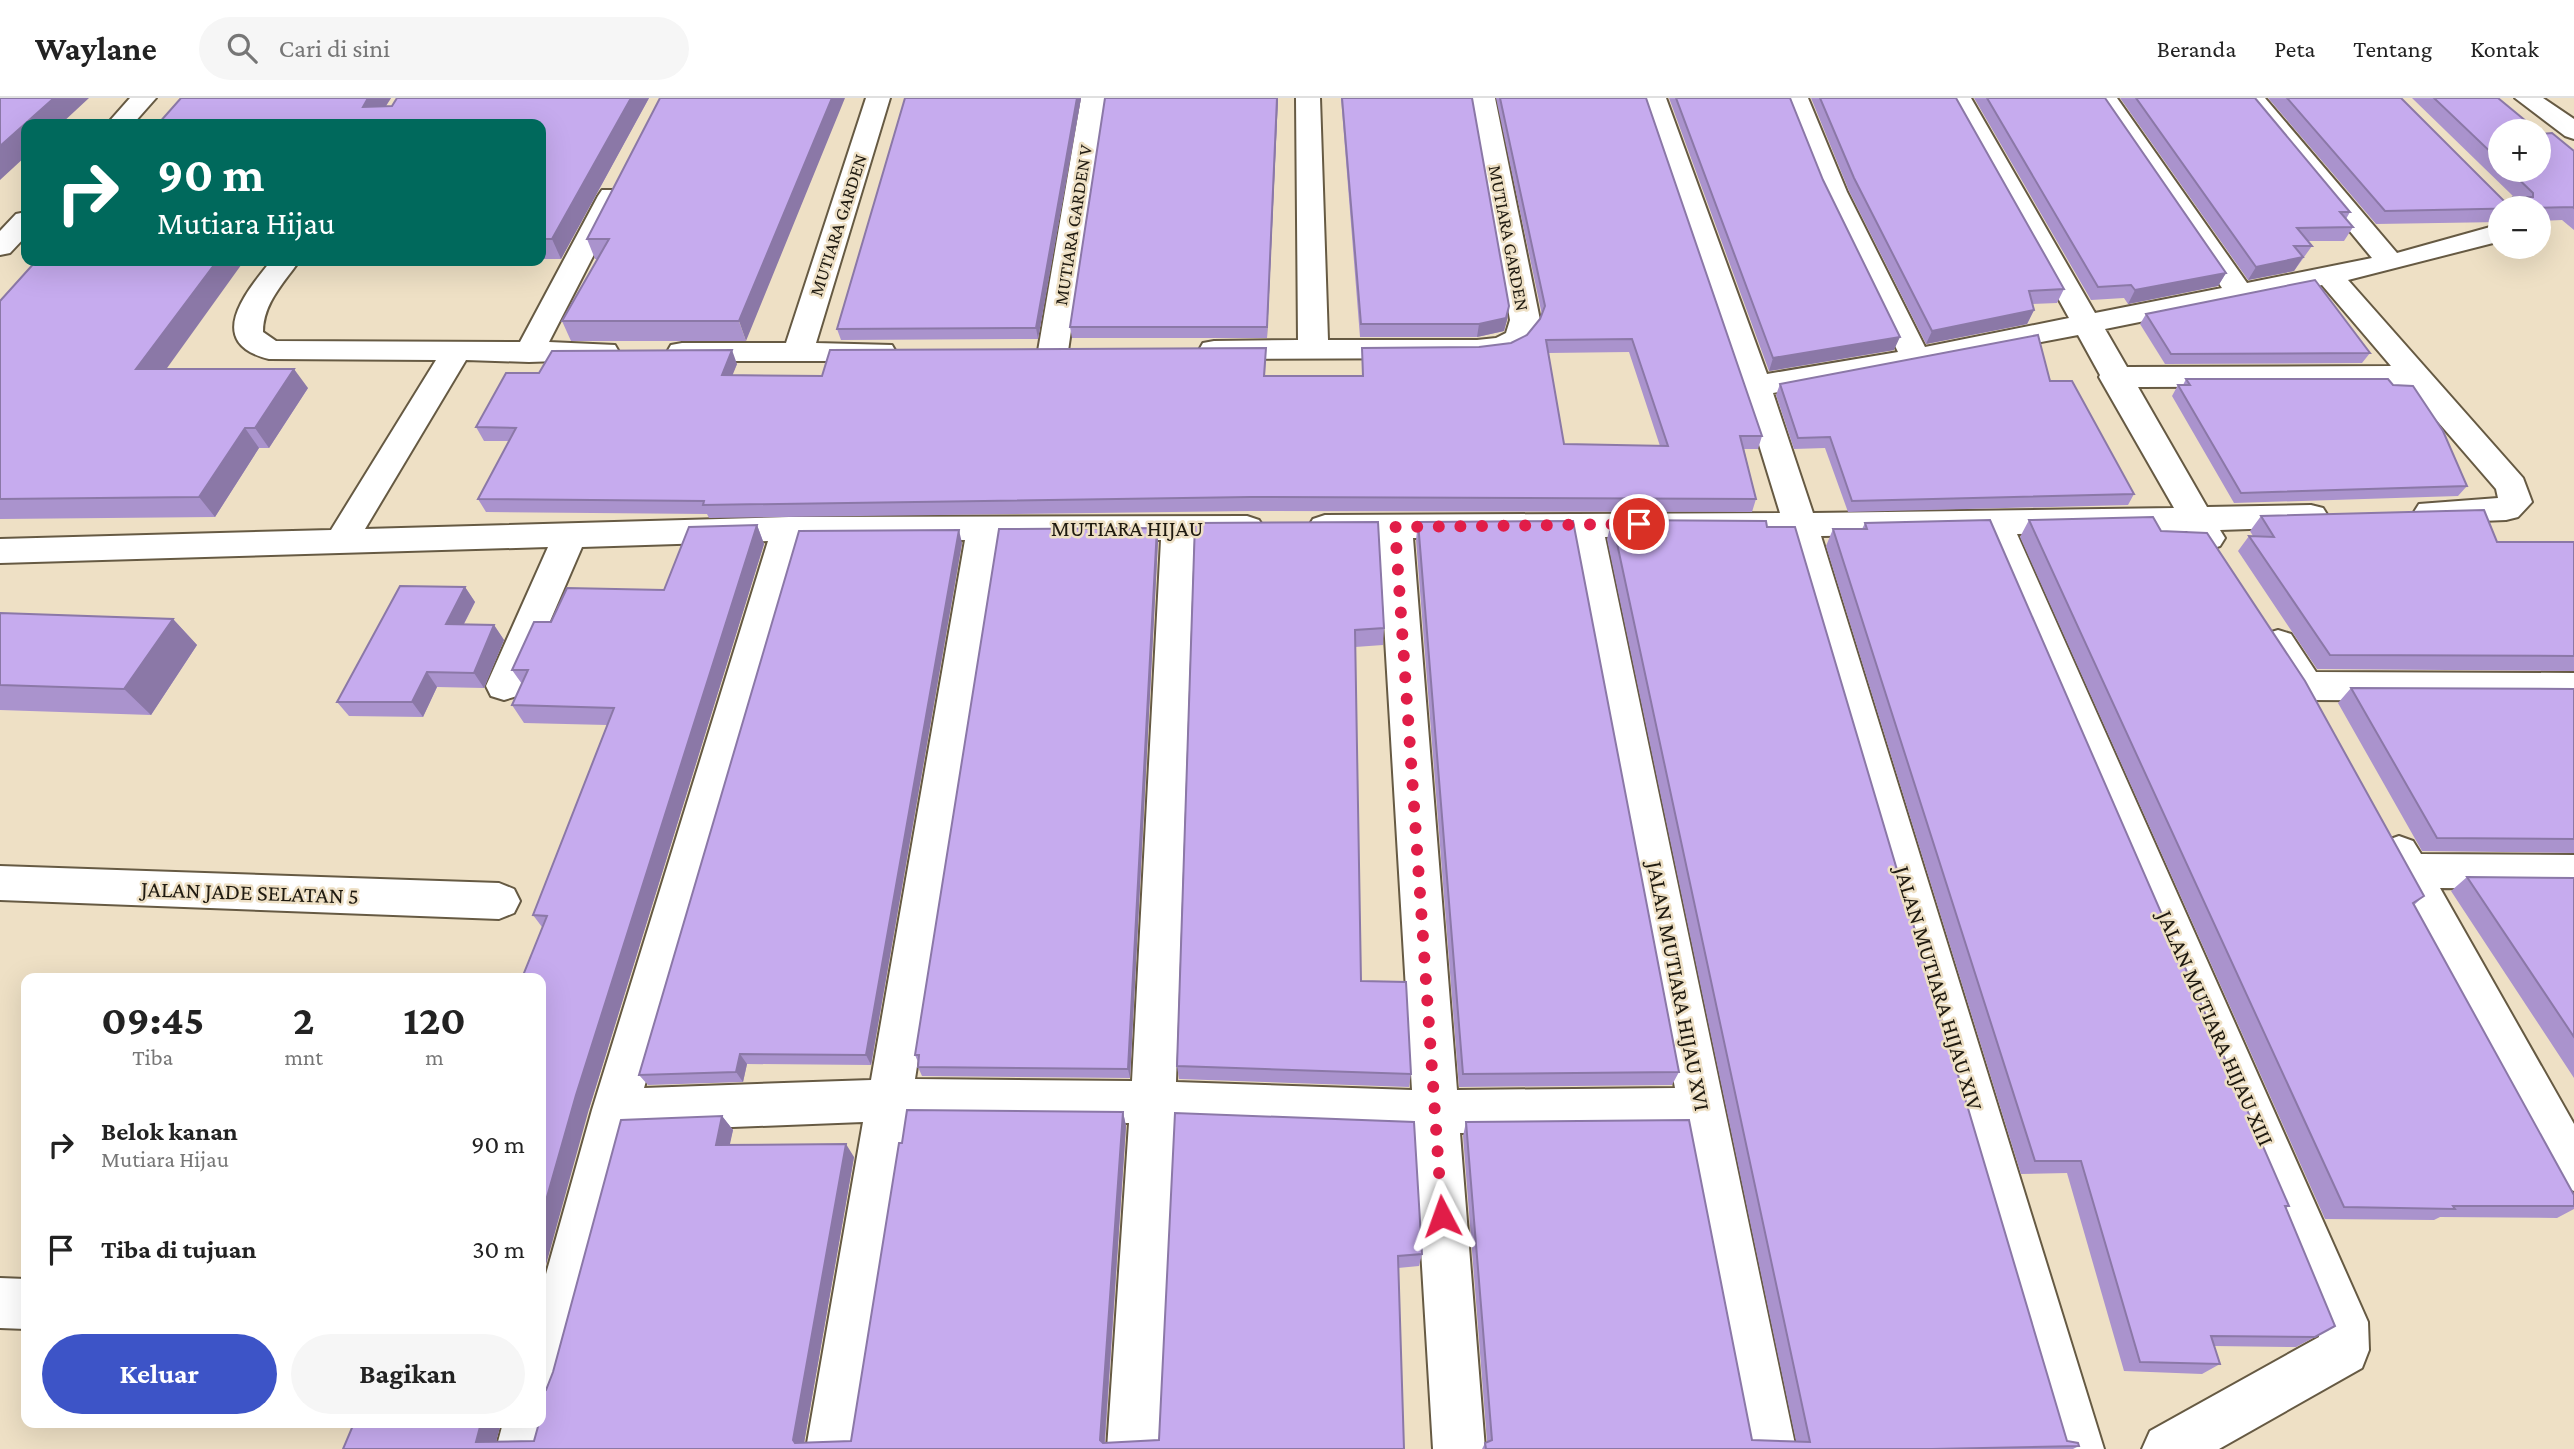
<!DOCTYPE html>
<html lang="id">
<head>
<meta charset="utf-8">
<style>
  body { margin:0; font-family:"Crimson Pro",serif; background:#f6f6f6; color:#222; height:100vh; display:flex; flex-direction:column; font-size:26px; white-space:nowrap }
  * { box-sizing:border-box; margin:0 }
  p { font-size:23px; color:#767676 }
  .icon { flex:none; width:38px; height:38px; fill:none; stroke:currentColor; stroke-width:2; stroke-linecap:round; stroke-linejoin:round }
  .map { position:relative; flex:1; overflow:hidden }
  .details { position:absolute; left:21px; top:875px; width:525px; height:455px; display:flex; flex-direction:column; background:#fff; border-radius:14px; box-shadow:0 7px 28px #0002 }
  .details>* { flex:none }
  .guide { position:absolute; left:21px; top:21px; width:525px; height:147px; border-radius:14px; box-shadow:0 7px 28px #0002; background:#00695c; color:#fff; overflow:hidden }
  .fabs { position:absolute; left:2488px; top:21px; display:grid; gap:14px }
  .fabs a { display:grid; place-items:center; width:63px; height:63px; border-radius:50%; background:#fff; box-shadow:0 7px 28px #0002; font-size:35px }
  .pin { position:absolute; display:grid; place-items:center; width:60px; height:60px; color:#fff; margin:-30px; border:4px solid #fff; border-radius:50%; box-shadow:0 2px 7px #0007 }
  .me { position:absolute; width:77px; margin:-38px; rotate:356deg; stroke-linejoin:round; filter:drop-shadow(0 0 5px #0008) }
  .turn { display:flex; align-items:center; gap:24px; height:147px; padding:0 21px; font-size:32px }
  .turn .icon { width:91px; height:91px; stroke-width:2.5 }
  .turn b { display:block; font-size:49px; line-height:60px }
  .eta { display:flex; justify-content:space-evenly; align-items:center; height:119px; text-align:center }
  .eta b { font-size:42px; font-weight:700; line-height:49px }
  .primary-button { display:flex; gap:14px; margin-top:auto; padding:14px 21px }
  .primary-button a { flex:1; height:80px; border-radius:42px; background:#3d54c7; color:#fff; font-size:28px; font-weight:700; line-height:80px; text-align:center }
  .primary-button a+a { background:#f6f6f6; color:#222 }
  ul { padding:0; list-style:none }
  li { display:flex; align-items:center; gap:21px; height:105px; padding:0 21px }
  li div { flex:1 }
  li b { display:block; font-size:26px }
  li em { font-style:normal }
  header { display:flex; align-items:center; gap:42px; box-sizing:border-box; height:98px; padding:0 35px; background:#fff; border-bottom:2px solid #e0e0e0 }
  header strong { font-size:33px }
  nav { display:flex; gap:38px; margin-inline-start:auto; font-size:24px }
  .search { width:490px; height:63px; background:#f6f6f6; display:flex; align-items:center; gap:18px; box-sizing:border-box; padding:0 24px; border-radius:38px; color:#767676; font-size:26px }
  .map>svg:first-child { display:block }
</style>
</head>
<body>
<header>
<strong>Waylane</strong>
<div class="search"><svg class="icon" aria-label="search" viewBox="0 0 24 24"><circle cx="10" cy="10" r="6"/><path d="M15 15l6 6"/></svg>Cari di sini</div>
<nav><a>Beranda</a><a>Peta</a><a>Tentang</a><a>Kontak</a></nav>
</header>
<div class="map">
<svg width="2574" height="1351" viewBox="0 0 2574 1351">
  <rect width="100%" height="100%" fill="#eee0c5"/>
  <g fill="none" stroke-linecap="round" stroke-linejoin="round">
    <g stroke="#665a43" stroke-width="4">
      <path id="minor" d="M130 0H156L133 26H107Z
        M866 0H890L816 245 892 247 896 254 892 261 881 263H682L671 261 667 254 671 247 682 245H786Z
        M1081 0H1105L1068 253 1064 260 1053 262 1042 260 1038 253Z
        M1296 0H1320L1328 242H1477L1496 240 1506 235 1510 222 1471 0H1495L1540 222C1528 257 1511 257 1477 260L1214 261 1203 259 1199 252 1203 245 1214 243 1298 242Z
        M1642 0H1666L1767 276 1898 254 1821 94 1784 0H1808L1847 94 1925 249 2069 220 1947 0H1971L2095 215 2222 190 2093 0H2117L2247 185 2372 160 2240 0H2265L2397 155 2501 126V143L2348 182 2523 380 2532 404 2518 419 2506 422 2431 425 2419 422 2414 414 2419 406 2498 400 2496 391 2407 288 2138 289 2207 409 2311 407 2323 410 2328 418 2323 426 2311 429 2220 432 2225 440 2220 448 2208 452 2196 448 2187 433 2017 436 2368 1224 2369 1252 2362 1270 2219 1351H2142L2150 1333 2319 1239 2318 1224 1983 436 1821 438 2104 1351H2052L1787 438 1605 439 1796 1351H1744L1683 1033 1460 1035 1485 1351H1433L1414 1035 1175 1026 1159 1351H1107L1129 1025 909 1023 858 1351H806L863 1024 632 1033 566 1283 559 1301 546 1306 555 1325 548 1351H496L503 1325H541V1194L592 1012 768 443 582 449 522 588 517 598 504 602 491 598 486 588 548 449 0 465V441L331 432 436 262 269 261C204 245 245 195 271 163H299C284 185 263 205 263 234L276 243 520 244 598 98 602 92H620L624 98 549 244 615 247 619 254 615 261 529 264 466 262 365 431 789 419 1247 418 1259 422 1264 430 1259 438 1247 442H1194L1176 984 1412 992 1379 440 1325 441 1313 437 1308 429 1313 421 1325 417 1780 415 1741 288ZM2322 187 2391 268 2127 269 2105 231ZM2078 237 2100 277 2099 279 2174 410 1813 415 1773 295ZM1571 439 1675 990 1457 992 1413 440ZM965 442 871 982 644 990 802 443ZM999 442H1161L1132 983 915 981Z
        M2515 0H2543L2574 21V41L2565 38Z
        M26 114V138L10 155 0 157V133L16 116Z
        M2278 532 2291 536 2316 574 2574 575V603L2306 602 2293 598 2260 545 2265 536Z
        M2399 738 2413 743 2421 756 2574 757V791L2440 790 2574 1026V1093L2558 1087 2379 755 2385 743Z
        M0 768 499 785 514 791 520 803 514 815 499 821 0 802Z
        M0 1180 26 1181V1231L0 1230Z"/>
    </g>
    <use href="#minor" fill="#fff" fill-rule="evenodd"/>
  </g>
  <path fill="#aa93cd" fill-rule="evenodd" d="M181 0H391L386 8H392L397 0H649L561 161H541V26Z
    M660 0 746 243H571L562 223 597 161H595L587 141Z
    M1081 0 1038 241 841 242 837 231Z
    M1105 0H1278L1267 240H1072L1070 229Z
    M1341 0H1472L1509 208 1507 222 1504 233 1477 239H1360Z
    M1496 0H1646L1762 338 1758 351H1744L1756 401 1752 414 1250 413 709 420 707 416 486 414 478 401 509 343H484L476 329 539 275 737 266 732 277 822 278 1266 250 1265 278H1362V250L1479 249 1511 245 1527 237 1540 221 1542 217ZM1629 254 1660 348 1564 346 1548 255Z
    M1669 0H1790L1823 82 1894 252 1769 273Z
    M1811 0H1956L2064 191 2057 205 2032 206 2034 212 2027 226 1926 246 1849 93Z
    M1974 0H2105L2226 175 2218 188 2128 206 2124 200 2091 202Z
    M2120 0H2255L2350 114 2346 121 2353 129 2344 143H2308L2312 148 2294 173 2248 182Z
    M2268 0H2401L2506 105 2514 99 2412 0H2498L2501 33V72H2539L2574 53V132L2562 122 2539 123V110H2501V124L2376 126Z
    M0 203 166 271 308 290 269 350H259L215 419 0 421Z
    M2146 216 2370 255 2362 265 2165 266 2140 226Z
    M2186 281 2467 388 2458 398 2234 405 2172 298 2178 287H2183Z
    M2050 283 2134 396 2128 407 1848 414 1825 350 1794 351 1776 297 1780 286Z
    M2261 418 2497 444H2574V573L2317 571 2238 453 2249 438H2253L2250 433Z
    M1612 422 2067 1343 2079 1348 2073 1351H1482L1485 1345 1487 1344 1463 1038 1466 1024 1752 1342 1796 1343 1607 441Z
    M2029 422 2161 433 2424 798 2414 807 2574 1097V1111L2557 1120 2440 1119 2434 1122 2325 1121 2020 439Z
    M1418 424 1679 974 1672 987 1459 989 1416 442Z
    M1195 425 1384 530 1383 547 1355 549 1361 883 1411 976 1409 989 1179 981 1177 968Z
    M1865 425 2289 1108 2286 1110 2315 1239 2296 1249 2214 1248 2220 1266 2202 1276 2124 1273 2067 1075 2021 1076 1826 448 1833 431H1862Z
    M757 427 764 446 589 1011 542 829 533 817 607 627 524 625 512 607 522 586 512 572 551 524 664 492Z
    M1157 430 1158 443 1130 980 922 978 918 969V964L915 957Z
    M962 445 871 967 747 966 743 984 648 987 639 977Z
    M465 489 475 504 464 526 494 527 504 542 484 590 437 589 423 619 349 618 337 604Z
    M0 515 173 521 197 547 151 617 0 612Z
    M2351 590 2574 591V755L2422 753 2338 605Z
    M2467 779 2574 780V980L2451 793Z
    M1123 1014 1126 1028 1105 1345 1159 1342 1175 1015 1422 1156 1419 1168 1398 1170 1404 1351H343L354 1325H501L496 1344 534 1343 541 1325 546 1292 722 1018 733 1032 729 1047 854 1059 804 1345 851 1343Z"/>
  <path fill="#8b78a7" d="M54 0H89L61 26H26V58L0 82V48Z
    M368 0H391L374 26 363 9Z
    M631 0H649L561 161 552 141Z
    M832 0H845L746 243 739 223Z
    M1077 0H1081L1038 241 1036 230Z
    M1277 0H1278L1267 240V229Z
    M2303 159 2294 173 2248 182 2256 169Z
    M217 163H244L152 291 136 271Z
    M2226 175 2218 188 2128 206 2135 192Z
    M1509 208 1507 222 1504 233 1477 239 1479 226Z
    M2034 212 2027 226 1926 246 1932 233Z
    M1900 239 1894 252 1769 273 1773 260Z
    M732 252 737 266 727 291 722 277Z
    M294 271 308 290 269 350 255 330Z
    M245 330 259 350 215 419 199 399Z
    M757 427 764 446 589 1011 541 1185V1120L576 997Z
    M1157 430 1158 443 1130 980 1128 971Z
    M959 432 962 445 871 967 866 957Z
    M465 489 475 504 456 541 446 526Z
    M173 521 197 547 151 617 124 591Z
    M494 527 504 542 484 590 474 575Z
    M427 574 437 589 423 619 412 604Z
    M740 956 747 966 743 984 736 974Z
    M1123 1014 1126 1028 1104 1351 1100 1342Z
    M722 1018 733 1032 727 1060 716 1047Z
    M846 1046 854 1059 803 1351 793 1342Z
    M481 1325H501L494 1351 476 1344Z"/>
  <path fill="#c6abee" stroke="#8b78a7" stroke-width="2" fill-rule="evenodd" d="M0 0H54L0 48Z
    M181 0H368L363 9 392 8 397 0H631L552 141H541V26H158Z
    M660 0H832L739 223H562L609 141H587Z
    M905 0H1077L1036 230 837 231Z
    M1105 0H1277L1267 229H1070Z
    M1342 0H1472L1509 208 1506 220 1479 226H1361Z
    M1500 0H1646L1762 338H1740L1756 401 1250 399 703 407 704 403 478 401 516 330 476 329 506 275H539L552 253 732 252 722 277 822 278 830 252 1266 250 1264 278H1363L1362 250 1479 249 1511 245 1527 237 1540 221 1545 208ZM1632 241 1668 348 1564 346 1546 242Z
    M1676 0H1790L1823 82 1900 239 1773 260Z
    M1820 0H1956L2064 191 2029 193 2034 212 1932 233 1854 80Z
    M1987 0H2105L2226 175 2135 192 2131 187 2098 189Z
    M2136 0H2255L2350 114H2340L2353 129 2297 130 2312 148H2294L2303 159 2256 169Z
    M2287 0H2401L2506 105 2513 99H2533V95L2509 72H2539V35L2541 36 2552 35 2574 53V110L2573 109 2385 113Z
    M2434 0H2498L2538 33H2501V64Z
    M36 163H217L136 271H294L255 330H245L199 399 0 401V203Z
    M2315 182 2370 255 2171 256 2146 216Z
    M2038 237 2050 283H2072L2134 396 1852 403 1830 339 1798 340 1780 286Z
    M2186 281H2388L2393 287 2413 288 2443 333 2467 388 2241 395 2178 287H2190Z
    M2484 412 2497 444H2574V558L2330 557 2249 438 2274 439 2261 418Z
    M2153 419 2161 433 2207 435 2305 583 2424 798 2413 805 2574 1097V1108H2453L2455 1111 2344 1109 2029 422Z
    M1612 422 1766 423 1767 429H1795L2067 1343 2078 1345 2079 1348 1932 1351H1486L1485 1345 1492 1342 1466 1024 1689 1022 1752 1342 1810 1344Z
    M1990 422 2289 1108H2285L2335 1228 2315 1239 2211 1238 2220 1266 2140 1264 2081 1063H2035L1833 431H1867L1865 425Z
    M1573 423 1679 974 1463 976 1418 424Z
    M1378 424 1384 530 1355 532 1361 883 1406 884 1411 976 1177 968 1195 425Z
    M757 427 576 997 541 1120V880H522L547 818 533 817 614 610 512 607 528 572H512L534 524H551L567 490 664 492 689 429Z
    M1157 430 1128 971 918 969 919 957H915L999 431Z
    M959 432 866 957 740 956 736 974 639 977 799 433Z
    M400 488 465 489 446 526 494 527 474 575 427 574 412 604H337Z
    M0 515 173 521 124 591 0 587Z
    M2351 590 2574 591V741L2437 740Z
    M2467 779 2574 780V939Z
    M907 1012 1123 1014 1100 1342 1103 1345 1159 1342 1175 1015 1414 1024 1422 1156 1398 1158 1404 1351H343L354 1325H481L476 1344 534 1343 539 1325H541V1295L546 1292 553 1274 621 1022 722 1018 716 1047 846 1046 793 1342 795 1345 851 1343 899 1045H902Z"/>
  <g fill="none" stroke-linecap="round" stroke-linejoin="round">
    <path stroke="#e11d48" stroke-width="12" stroke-dasharray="0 21.6" d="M1442 1118 1395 429 1639 426"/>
  </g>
  <g text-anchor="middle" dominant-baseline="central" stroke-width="5" stroke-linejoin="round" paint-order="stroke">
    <g font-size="19" fill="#1f1a10" stroke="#eee0c5">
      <text transform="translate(838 127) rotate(-72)">MUTIARA GARDEN</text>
      <text transform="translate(1073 127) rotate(-81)">MUTIARA GARDEN V</text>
      <text transform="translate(1509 140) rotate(79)">MUTIARA GARDEN</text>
    </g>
    <g font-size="23" fill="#1f1a10" stroke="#eee0c5">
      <text x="1127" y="430">MUTIARA HIJAU</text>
      <text transform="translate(250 794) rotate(2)">JALAN JADE SELATAN 5</text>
      <text transform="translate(1679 888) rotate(79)">JALAN MUTIARA HIJAU XVI</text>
      <text transform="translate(1939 890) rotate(73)">JALAN MUTIARA HIJAU XIV</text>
      <text transform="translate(2216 930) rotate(66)">JALAN MUTIARA HIJAU XIII</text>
    </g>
  </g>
</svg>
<div class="fabs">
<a>+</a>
<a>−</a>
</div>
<div class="pin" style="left:1639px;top:426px;background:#d93025"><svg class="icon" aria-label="arrive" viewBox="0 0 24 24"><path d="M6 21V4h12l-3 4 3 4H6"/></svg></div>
<svg class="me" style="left:1442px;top:1118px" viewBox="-20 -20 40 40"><path d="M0-17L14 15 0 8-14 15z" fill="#e11d48" stroke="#fff" stroke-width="4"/></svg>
<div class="guide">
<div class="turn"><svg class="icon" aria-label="right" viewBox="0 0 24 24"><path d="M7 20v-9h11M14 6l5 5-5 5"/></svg><div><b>90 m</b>Mutiara Hijau</div></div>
</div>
<section class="details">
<div class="eta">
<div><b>09:45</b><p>Tiba</p></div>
<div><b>2</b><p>mnt</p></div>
<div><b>120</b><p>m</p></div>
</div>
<ul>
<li><svg class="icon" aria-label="right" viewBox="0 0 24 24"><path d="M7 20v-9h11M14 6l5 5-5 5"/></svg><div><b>Belok kanan</b><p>Mutiara Hijau</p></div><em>90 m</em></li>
<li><svg class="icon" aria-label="arrive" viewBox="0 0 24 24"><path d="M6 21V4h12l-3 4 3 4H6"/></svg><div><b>Tiba di tujuan</b></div><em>30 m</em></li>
</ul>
<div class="primary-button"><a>Keluar</a><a>Bagikan</a></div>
</section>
</div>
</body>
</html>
